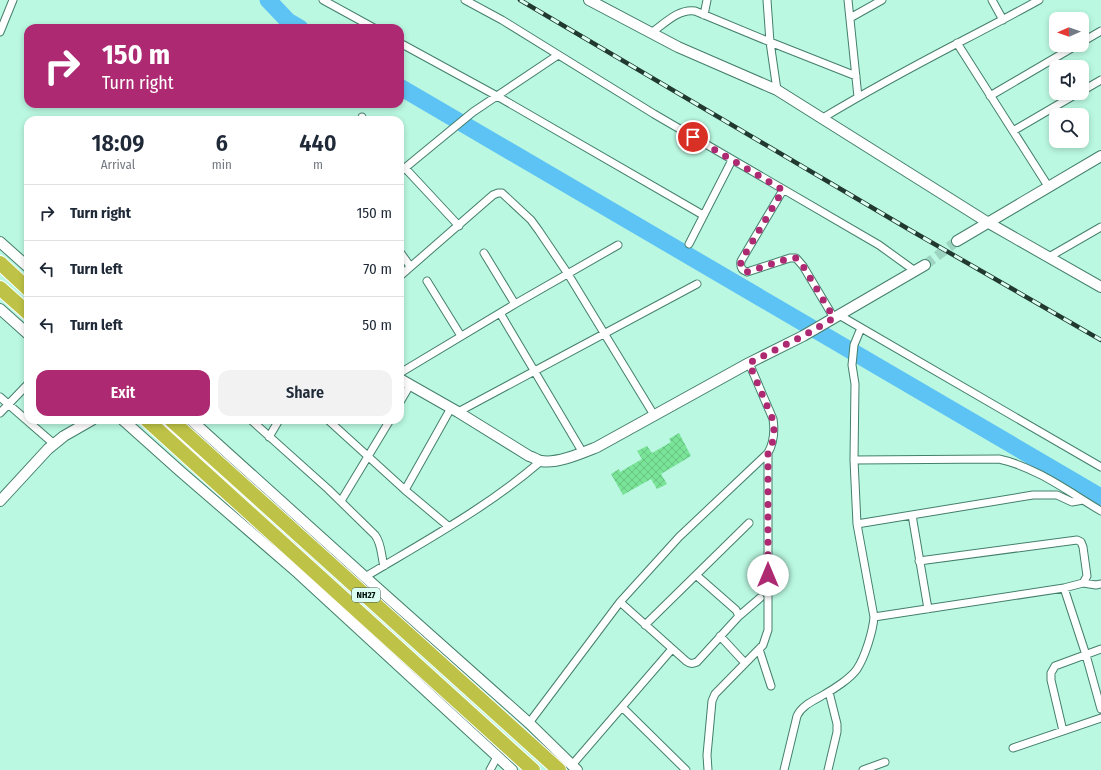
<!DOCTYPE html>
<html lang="en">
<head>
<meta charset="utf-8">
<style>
  body { margin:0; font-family:"Fira Sans Condensed",sans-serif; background:#f2f2f3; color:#1f2937; height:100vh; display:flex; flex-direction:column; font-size:15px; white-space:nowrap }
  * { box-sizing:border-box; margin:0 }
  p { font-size:13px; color:#747a83 }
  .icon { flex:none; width:22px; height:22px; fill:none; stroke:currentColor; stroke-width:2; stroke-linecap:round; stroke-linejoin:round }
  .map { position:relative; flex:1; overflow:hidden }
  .sheet { position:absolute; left:24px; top:116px; width:380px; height:308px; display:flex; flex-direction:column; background:#fff; border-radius:12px; box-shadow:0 2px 6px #0003 }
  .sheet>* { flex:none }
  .hud { position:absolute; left:24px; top:24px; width:380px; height:84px; border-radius:12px; box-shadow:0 2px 6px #0003; background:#ad2a73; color:#fff; overflow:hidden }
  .needle { width:26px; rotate:268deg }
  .controls { position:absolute; left:1049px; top:12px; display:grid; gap:8px }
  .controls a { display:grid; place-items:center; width:40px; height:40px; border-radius:8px; background:#fff; box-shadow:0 2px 6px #0003; font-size:20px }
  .pin { position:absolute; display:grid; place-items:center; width:34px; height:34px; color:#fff; margin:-17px; border:2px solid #fff; border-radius:50%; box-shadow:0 1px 4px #0007 }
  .me { position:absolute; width:44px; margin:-22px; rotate:0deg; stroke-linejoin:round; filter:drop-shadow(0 0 3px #0008) }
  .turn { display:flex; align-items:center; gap:14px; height:84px; padding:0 12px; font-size:18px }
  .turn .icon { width:52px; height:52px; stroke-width:2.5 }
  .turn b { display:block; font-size:28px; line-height:34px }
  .eta { display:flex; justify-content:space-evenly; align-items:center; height:68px; text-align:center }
  .eta b { font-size:24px; font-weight:600; line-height:28px }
  .action { display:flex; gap:8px; margin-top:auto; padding:8px 12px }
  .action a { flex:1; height:46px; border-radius:12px; background:#ad2a73; color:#fff; font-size:16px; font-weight:600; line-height:46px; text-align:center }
  .action a+a { background:#f2f2f3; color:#1f2937 }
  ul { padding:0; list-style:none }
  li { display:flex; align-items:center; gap:12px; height:56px; padding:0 12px; border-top:1px solid #e0e1e3 }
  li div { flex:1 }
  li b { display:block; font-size:15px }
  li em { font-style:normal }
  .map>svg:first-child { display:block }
</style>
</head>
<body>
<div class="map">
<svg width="1101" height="770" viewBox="0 0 1101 770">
  <defs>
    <pattern id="building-cross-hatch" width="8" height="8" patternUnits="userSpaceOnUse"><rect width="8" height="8" fill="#79e498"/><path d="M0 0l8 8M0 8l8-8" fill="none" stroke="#67c382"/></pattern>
  </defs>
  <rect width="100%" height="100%" fill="#baf8e2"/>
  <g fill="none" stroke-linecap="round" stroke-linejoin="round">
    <path stroke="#5dc3f4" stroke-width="17" d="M268 0 288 21 300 28
      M400 87 1101 497"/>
  </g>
  <path fill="url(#building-cross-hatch)" d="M679 433 691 456 661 474 667 484 657 489 651 479 623 495 611 474 619 469 620 472 642 459 637 451 647 446 652 453 671 442 669 439Z"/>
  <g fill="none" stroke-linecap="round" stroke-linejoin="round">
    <path stroke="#9ed5c2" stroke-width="10" stroke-dasharray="10 5" stroke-linecap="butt" d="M925 265 957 241"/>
    <g stroke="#447f6c" stroke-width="9">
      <path id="street" d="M323 0 374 28
        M465 0 502 20 654 114 879 245 915 271
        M767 0 770 42 777 90
        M848 0 858 97
        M992 0 1003 20
        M704 15 707 0
        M850 18 882 0
        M0 32 13 0
        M651 33C664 24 679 8 695 11L770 42 856 76
        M1082 42 1101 31
        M400 43 497 96 703 215
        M957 43 1048 186
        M1082 91 1101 80
        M990 96 1077 45
        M362 117V120
        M821 119C866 92 912 67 958 43 985 29 1012 15 1039 0
        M1013 131 1078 93
        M405 168 459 226
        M400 172 473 112 558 55
        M783 190 741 261C740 267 741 270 747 272L790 258H796L803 266 834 318
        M689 244 732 160
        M400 252 410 266
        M484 253 515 304
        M1049 257 1101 227
        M400 276 493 195 498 193H502L531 220 539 231 568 274 654 415
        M427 281 461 336
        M500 313 583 453
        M839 315 1101 467
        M400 373 515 304 618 245
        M0 397 54 444
        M400 402 410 385
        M458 412 697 284
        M0 413 28 384
        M251 420 328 489 375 535C382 544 381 556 384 566
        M328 420 405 490 448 526
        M269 437 279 420
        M854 460 999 459C1036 467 1069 492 1101 511
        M405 490 451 408
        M341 501 390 420
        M912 515 928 609
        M857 524 1033 495H1057L1072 502 1083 500
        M365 577C425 541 488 507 541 461
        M1083 583 1096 585 1101 584
        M1064 588 1086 655 1101 709
        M620 602 686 661C690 664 692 664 697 662L739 616 736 610 696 575
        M739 616 760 598
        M874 617 1064 588 1083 583 1087 576 1083 547 1081 542 1077 540 919 561
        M645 625 749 523
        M720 636 745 663
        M759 649 771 686
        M622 707 686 770
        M529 723 620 602 679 537 768 453C774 442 775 432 773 419L749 363
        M1063 731 1051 680V673L1055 666 1101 649
        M1013 748 1101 718
        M572 765 672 649
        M490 770 497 757
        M708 770 707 755 712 701 715 694 763 645 768 630V453
        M784 770 797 716C802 705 815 700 825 694 834 689 851 678 857 669 865 657 873 631 874 617L857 524 854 460 855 384 852 365 854 345 861 328
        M828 770 837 732V724L829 692
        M863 770 885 762"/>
    </g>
    <g stroke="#447f6c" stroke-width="12">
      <path id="secondary" d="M589 0 678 47 777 90 987 222 1101 287
        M957 241 1101 156
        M0 242 28 267
        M0 309 28 334
        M400 379 458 412 529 456C533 457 537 460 541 461 557 464 582 453 597 447L749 363 803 336 925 265
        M123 420 180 471 298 573 512 770
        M191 420 365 577 529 723 577 770
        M0 501 48 449 64 436 92 420"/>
    </g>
    <g stroke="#fff" stroke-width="16">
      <path id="highway" d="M0 263 28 289
        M0 288 28 313
        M147 420 533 770
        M171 420 559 770"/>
    </g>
    <use href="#street" stroke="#fff" stroke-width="7"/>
    <use href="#secondary" stroke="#fff" stroke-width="10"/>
    <use href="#highway" stroke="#bec347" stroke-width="14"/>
    <g stroke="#213931" stroke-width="4.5">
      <path id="rail" d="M520 0 910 230 1101 340"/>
    </g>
    <use href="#rail" stroke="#dbfff2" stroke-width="3" stroke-dasharray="9" stroke-linecap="butt"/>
  </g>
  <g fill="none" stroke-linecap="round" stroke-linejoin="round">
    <path stroke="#ad2a73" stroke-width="7" stroke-dasharray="0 12.6" d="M693 137 783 190 741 261C740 267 741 270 747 272L790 258H796L803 266 834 318 803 336 749 363 773 420C775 432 774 442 768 453V575"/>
  </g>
  <g text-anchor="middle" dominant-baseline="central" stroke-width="3" stroke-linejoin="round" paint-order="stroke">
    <rect fill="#dbfff2" stroke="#425850" stroke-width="1" x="352" y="588" width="28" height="14" rx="3"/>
    <g font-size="9" font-weight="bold" fill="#00100a">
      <text x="366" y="595">NH27</text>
    </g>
  </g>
</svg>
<div class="controls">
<a><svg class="needle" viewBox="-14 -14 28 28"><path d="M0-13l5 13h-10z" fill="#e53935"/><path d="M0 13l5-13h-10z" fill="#747a83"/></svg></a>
<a><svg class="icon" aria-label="sound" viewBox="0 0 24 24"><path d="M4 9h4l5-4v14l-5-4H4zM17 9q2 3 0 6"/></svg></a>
<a><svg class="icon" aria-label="search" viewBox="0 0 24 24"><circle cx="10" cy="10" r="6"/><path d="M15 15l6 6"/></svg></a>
</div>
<div class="pin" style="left:693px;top:137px;background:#d93025"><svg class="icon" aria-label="arrive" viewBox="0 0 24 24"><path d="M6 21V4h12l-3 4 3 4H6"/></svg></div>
<svg class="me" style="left:768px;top:575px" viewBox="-20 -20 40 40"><circle r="19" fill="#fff"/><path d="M0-13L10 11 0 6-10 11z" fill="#ad2a73"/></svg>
<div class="hud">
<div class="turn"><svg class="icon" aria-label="right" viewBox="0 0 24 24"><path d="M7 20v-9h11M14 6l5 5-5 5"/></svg><div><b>150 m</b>Turn right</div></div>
</div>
<section class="sheet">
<div class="eta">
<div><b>18:09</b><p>Arrival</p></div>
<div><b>6</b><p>min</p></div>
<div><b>440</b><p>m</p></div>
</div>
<ul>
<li><svg class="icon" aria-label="right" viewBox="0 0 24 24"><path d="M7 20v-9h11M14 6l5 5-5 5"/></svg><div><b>Turn right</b></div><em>150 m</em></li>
<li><svg class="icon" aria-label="left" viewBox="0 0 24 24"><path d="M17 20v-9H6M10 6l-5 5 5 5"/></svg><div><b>Turn left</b></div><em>70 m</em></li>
<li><svg class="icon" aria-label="left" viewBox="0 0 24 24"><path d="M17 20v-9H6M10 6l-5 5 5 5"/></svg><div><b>Turn left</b></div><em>50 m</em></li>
</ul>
<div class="action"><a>Exit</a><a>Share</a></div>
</section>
</div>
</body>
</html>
